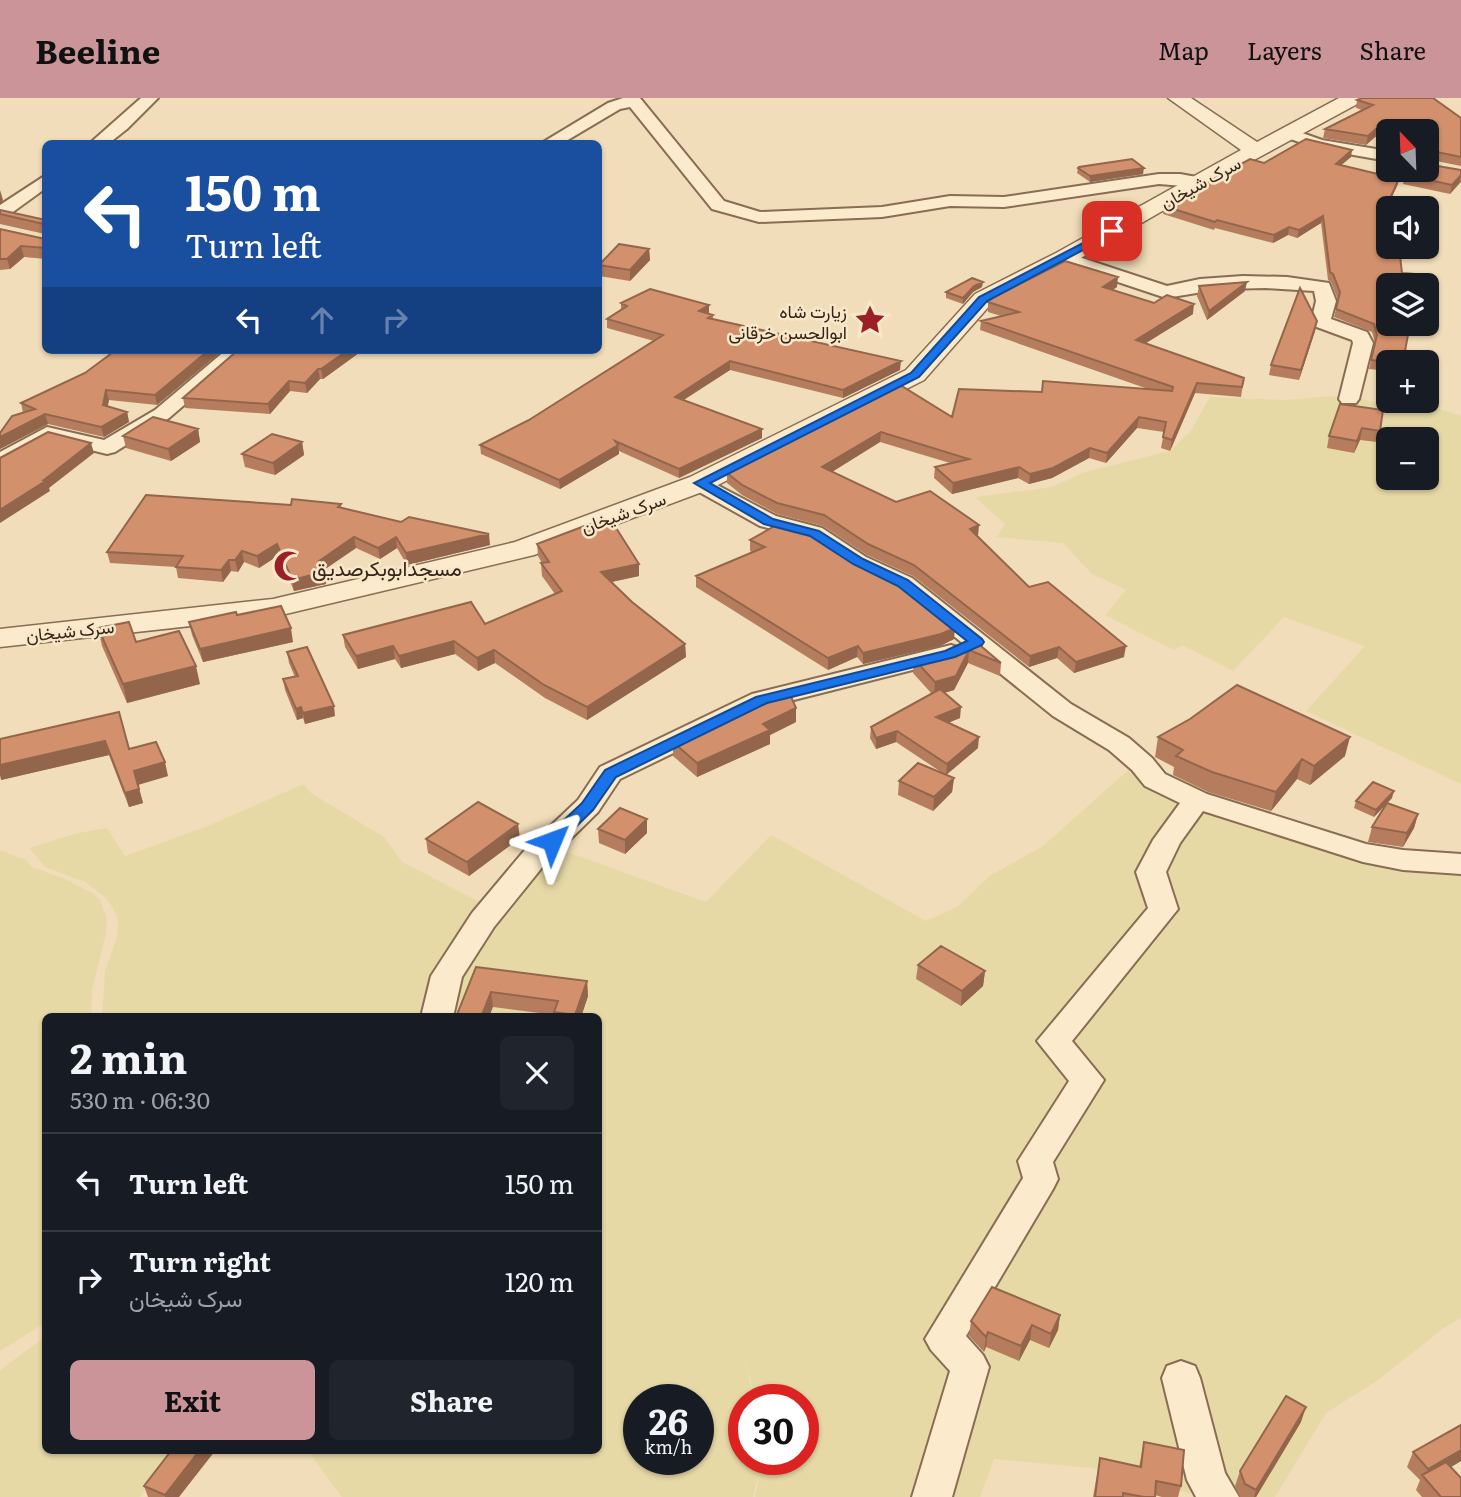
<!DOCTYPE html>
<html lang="en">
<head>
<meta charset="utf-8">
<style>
  body { margin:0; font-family:Literata,Vazirmatn,serif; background:#20242c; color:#f1f3f6; height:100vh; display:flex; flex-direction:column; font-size:26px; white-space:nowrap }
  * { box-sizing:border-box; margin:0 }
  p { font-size:23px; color:#9ea1a6 }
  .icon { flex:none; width:38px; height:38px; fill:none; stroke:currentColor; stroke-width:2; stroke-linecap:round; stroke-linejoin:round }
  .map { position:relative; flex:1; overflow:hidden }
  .side { position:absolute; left:42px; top:915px; width:560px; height:441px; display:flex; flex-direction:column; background:#171b24; border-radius:10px; box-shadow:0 2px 5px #0004 }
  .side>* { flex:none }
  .banner { position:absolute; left:42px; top:42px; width:560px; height:214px; border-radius:10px; box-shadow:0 2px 5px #0004; background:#1a4fa0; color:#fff; overflow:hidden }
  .needle { width:46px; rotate:337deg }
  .controls { position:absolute; left:1376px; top:21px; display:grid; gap:14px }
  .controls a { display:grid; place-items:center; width:63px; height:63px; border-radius:10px; background:#171b24; box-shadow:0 2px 5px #0004; font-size:35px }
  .speed { position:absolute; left:623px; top:1286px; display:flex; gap:14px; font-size:35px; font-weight:700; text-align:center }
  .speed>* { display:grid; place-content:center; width:91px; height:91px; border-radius:50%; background:#171b24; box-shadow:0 2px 5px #0004; line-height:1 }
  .speed small { font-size:18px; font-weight:400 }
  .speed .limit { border:10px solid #d22; background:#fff; color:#111 }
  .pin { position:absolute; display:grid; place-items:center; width:60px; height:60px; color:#fff; margin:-30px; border-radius:14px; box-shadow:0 4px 10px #0006 }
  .me { position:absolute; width:77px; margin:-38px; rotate:46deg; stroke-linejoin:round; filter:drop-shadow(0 0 5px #0008) }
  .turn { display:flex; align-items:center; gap:24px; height:147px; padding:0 28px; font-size:32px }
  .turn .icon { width:91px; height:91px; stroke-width:2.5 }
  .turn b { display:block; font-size:49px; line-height:60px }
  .lanes { display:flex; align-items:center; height:66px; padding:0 28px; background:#0003; justify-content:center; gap:35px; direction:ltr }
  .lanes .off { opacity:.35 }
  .round { display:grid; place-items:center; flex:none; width:74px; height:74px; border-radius:10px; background:#20242c }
  .overview { display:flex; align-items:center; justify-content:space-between; height:119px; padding:0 28px }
  h1 { font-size:42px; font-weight:700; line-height:52px }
  .primary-button { display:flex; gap:14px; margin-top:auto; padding:14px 28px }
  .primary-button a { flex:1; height:80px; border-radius:10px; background:#ca9498; color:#111; font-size:28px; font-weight:700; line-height:80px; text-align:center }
  .primary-button a+a { background:#20242c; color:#f1f3f6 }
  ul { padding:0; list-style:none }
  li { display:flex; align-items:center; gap:21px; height:98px; padding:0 28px; border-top:2px solid #363941 }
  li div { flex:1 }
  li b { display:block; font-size:26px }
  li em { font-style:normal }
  header { display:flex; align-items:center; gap:42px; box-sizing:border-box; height:98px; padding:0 35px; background:#ca9498; color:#111 }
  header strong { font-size:33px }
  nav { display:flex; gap:38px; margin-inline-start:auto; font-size:24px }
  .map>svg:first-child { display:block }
</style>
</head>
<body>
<header>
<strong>Beeline</strong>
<nav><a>Map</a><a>Layers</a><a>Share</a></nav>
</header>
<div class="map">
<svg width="1461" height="1399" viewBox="0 0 1461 1399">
  <rect width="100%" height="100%" fill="#f1ddb9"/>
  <path fill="#e7d9a6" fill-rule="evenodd" d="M1348 297 1407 313 1437 310 1461 318V686L1306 613 1365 548 1284 519 1233 573 1182 547 1174 552 1105 517 1126 492 1092 476 1063 445 997 439 1005 426 975 399 1052 389 1085 374 1170 353 1190 334 1210 299 1284 302ZM1388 341H1426V380H1388Z
    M1132 669 1280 725 1364 767 1461 762V1220L1444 1230 1378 1282 1326 1315 1275 1399H1204L1092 1370 994 1361 980 1399H755L760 1372 753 1399H342L308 1353H598V919H446L471 864 472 857 553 749 706 804 771 737 926 823 957 809 991 777 1043 748ZM744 1259 756 1302H803V1362H744V1302H754ZM639 1302H698V1362H639Z
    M304 686 311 695 384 739 402 764 480 804 453 888 438 919H102L105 873 117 839 118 821 113 810 106 800 85 784 45 769 29 750 78 735 107 730 125 758 203 730Z
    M0 752 26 762 32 769 65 781 92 795 100 802 107 821 106 835 92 893 91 919H46L45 1225 0 1253Z
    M45 1239 46 1353H170L140 1399H0V1272Z"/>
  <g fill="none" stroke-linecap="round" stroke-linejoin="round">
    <g stroke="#886c53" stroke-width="4">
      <path id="minor" d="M141 0H158L127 31 108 46H89Z
        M623 0H640L724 103 760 114 882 109 950 98 1004 99 1159 76H1180L1202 80 1205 84 1196 89 1159 86 1004 109 950 108 882 119 759 124 712 111 630 9 620 11 561 46H540L608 5Z
        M1288 30 1322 42 1388 53V63L1319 51 1282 38 1280 35 1282 32Z
        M46 77V90L6 119 0 120V107Z
        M1064 154 1167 188 1200 181 1243 178 1287 179 1329 185 1336 203 1331 221 1367 234 1373 245 1359 301 1356 305H1342L1339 301 1353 245 1352 242 1314 228 1311 224 1316 203 1314 193 1266 190 1221 191 1166 200 1058 164 1055 160Z
        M226 252H248L169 320 115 354 107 356 50 342 0 370V354L47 329 104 342 155 312Z
        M700 378 776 418 822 430 866 459 912 480 1071 606 1129 640 1152 660 1165 676 1207 696 1366 746 1403 752 1461 756V776L1403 772 1363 764 1203 713 1180 745 1166 774 1178 811 1072 943 1104 982 1053 1064 1058 1081 1053 1091 966 1238 983 1257 989 1269 952 1399H912L950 1273 931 1252 925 1241 1023 1080 1018 1063 1069 983 1037 943 1148 810 1136 774 1153 742 1180 705 1145 688 1132 672 1109 652 1053 618 894 490 850 469 806 440 760 428 692 390 689 385 692 380Z
        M951 547 960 550 964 555 960 560 770 608 620 681 598 714 544 767 494 829 462 879 453 919H421L431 878 472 815 524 753 578 702 600 669 752 596Z
        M1181 1263 1195 1268 1200 1280 1225 1375 1239 1399H1196L1187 1382 1162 1280 1167 1268Z"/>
    </g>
    <g stroke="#886c53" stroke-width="3">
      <path id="tertiary" d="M1168 0H1191L1257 44 1339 0H1364L1361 4 1204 89 1072 165 991 206 924 282 710 391 534 457 273 519 0 549V531L273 501 515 444 690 379 906 272 975 196 1056 155 1241 52Z"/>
    </g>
    <use href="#minor" fill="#fbebcc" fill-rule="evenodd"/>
    <use href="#tertiary" fill="#fbebcc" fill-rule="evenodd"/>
  </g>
  <path fill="#b57d5d" d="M1357 2 1461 20V68L1426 61V33H1388V43L1375 39 1366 47 1323 40 1325 31 1362 12 1356 10Z
    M1351 59 1341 67 1399 81 1397 88 1383 117 1388 149H1402L1399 154 1388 226H1423L1422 228 1410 227 1388 264V273L1369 271 1375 245 1372 234 1334 219 1338 202 1331 184 1328 182 1321 125 1297 140 1288 137 1273 145 1215 130 1214 132 1163 116 1164 108 1264 65Z
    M1078 70 1143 76 1090 84 1077 75Z
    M1461 72V84L1450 96 1403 86 1405 77Z
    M0 112 46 122V161L24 159 10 171 0 172V131L45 141V136L0 126Z
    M649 151 650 162 630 183 599 178V167Z
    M1199 188 1245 193 1207 222 1197 198Z
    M982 189 973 194 963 206 946 200V194Z
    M1117 189 1113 192 1193 216 1145 245 1244 280 1241 299 1195 295 1170 353 1161 350 1164 334 1137 330 1106 365 1089 360 1052 380 1029 386 1018 380 952 396 934 380 935 369 950 365 880 344 832 374 896 404 978 438 1029 489 1124 559 1074 575 1057 560 1029 569 913 478 867 457 823 428 777 416 742 397 727 385V375L900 287 952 319 1042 294 1148 291 980 232 981 223 1001 218 988 214V204Z
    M621 205 709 207V215L713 217V221L900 272 843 300 730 272 684 302 762 331V340L679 380 619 353V356L560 391 481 356 480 347 529 322 654 243 607 230V221L621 212Z
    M1317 223 1315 233 1299 282 1269 277 1271 267Z
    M223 252 157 307 109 302 107 308 127 314 129 324 104 339 48 326 0 351V335L23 315 21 305Z
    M363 252 323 281H320L307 295 290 293 270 316 185 310 183 300Z
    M1340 306 1380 333 1377 344 1360 342 1354 355 1327 350 1329 338Z
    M198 331 200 344 171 363 126 350 123 338Z
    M302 344 304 357 275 377 245 369 242 356Z
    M341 406V410L490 447 407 467 397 450 380 461 356 450 323 472 326 486 294 493 279 457 259 470 244 464 238 474 231 473 223 484 178 480 176 469 110 465 107 454 291 407Z
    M750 442 954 541 940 548 863 566 857 559 828 572 696 489V478L752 454 750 453Z
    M537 446 639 466V478L612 484 632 504 685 546 686 559 587 622 545 600 495 565 478 573 455 556 401 570 395 561 358 571 345 549 343 537 485 526 555 496 542 478 541 465H542L538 458Z
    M237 517 293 544 203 564 192 537 189 524Z
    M98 530 136 544 200 586 127 605 102 548Z
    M975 543 1001 565 1000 578 968 565 954 592 944 595 960 620 948 625 978 650 946 677 954 680 952 694 933 713 898 697 899 683 944 676 896 644 876 651 870 640 871 629 932 596 913 575 914 561 961 550Z
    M287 554 335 618 305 626 303 620 297 622 285 592 283 581 295 579 289 565Z
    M119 614 129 651 168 678 138 686 143 705 129 709 109 657 1 682Z
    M796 624 770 637V646L697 679 673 658V644Z
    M1158 639 1345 658 1310 687 1297 681 1271 713 1208 694 1173 677 1174 669 1155 659Z
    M1392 700 1374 719 1354 710 1356 703Z
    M1418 716 1414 730 1403 749 1368 744 1372 729Z
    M647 721V735L625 756 599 745 598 731Z
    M520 740 469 778 428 755 426 741Z
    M918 867 985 873 983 888 961 908 916 881Z
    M476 869 587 883 588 898 581 919H555V917L493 909Z
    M1060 1217 1058 1232 1049 1250 1030 1242 1019 1263 986 1249 984 1254 969 1238 971 1223Z
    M1301 1324 1256 1399H1240L1235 1388 1240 1373Z
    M1461 1327V1363L1451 1369 1461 1399H1422L1416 1392 1420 1382 1407 1369 1413 1354Z
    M1144 1344 1181 1388 1178 1399H1162L1155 1397V1399H1093L1100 1360 1139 1369Z
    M144 1388 179 1399H148Z"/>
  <path fill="#93664c" d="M1376 31 1375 39 1366 47 1368 38Z
    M1352 52 1351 59 1334 73 1336 66Z
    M1144 70 1143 76 1090 84V78Z
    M1461 77 1460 84 1450 96 1452 87Z
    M1399 81 1397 88 1380 125 1382 117Z
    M0 92 3 102 0 106Z
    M1323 118 1321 125 1297 140 1299 132Z
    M1289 129 1288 137 1273 145 1274 137Z
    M21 148 24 159 10 171 7 161Z
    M649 151 650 162 630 183V172Z
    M1118 179 1117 189 1102 198 1103 189Z
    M983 184 982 189 973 194 963 206V200L974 188Z
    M1247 184 1245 193 1207 222 1209 213Z
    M1194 206 1193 216 1135 252 1136 242Z
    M709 207V215L699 213Z
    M1317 223 1315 233 1299 282 1301 272Z
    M209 252H223L157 307 155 297Z
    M348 252H363L323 281 321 271Z
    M730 263V272L675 307V299Z
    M901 263 900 272 843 300V292Z
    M318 271 320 281 307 295 305 285Z
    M289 283 290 293 270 316 268 306Z
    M1197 285 1195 295 1170 353 1172 342Z
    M106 292 109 302 106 317 103 307Z
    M127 314 129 324 104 339 101 329Z
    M45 316 48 326 0 351V339Z
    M1139 319 1137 330 1106 365 1107 355Z
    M1362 330 1360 342 1354 355 1357 343Z
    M198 331 200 344 171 363 168 351Z
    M762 331V340L679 380V371Z
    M881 334 880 344 822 380V369Z
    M302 344 304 357 275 377 273 365Z
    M91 345 94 355 49 390 50 393 0 425V412L44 382Z
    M618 347 619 356 560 391 559 382Z
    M1090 350 1089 360 1052 380 1029 386 1030 376Z
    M1019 369 1018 380 952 396 953 385Z
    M979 427 978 438 970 431Z
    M489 436 490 447 407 467 406 455Z
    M354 439 356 450 321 474 319 463Z
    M396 439 397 450 380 461 378 450Z
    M277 446 279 457 259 470 257 458Z
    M242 453 244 464 238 474 235 462Z
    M229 462 231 473 223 484 221 472Z
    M639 466V478L601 486V474Z
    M324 474 326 486 294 493 292 482Z
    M291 530 293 544 203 564 200 551Z
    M955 530 954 541 940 548 863 566V555Z
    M454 543 455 556 401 570 399 558Z
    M685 546 686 559 587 622V609Z
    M393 548 395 561 358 571 356 558Z
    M858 548 857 559 828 572V560Z
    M1126 548 1124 559 1074 575 1076 564Z
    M1059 549 1057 560 1029 569 1030 558Z
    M494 552 495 565 478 573 477 560Z
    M969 552 968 565 954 592 934 598 935 584Z
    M196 568 200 586 127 605 123 586Z
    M334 608 335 618 305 626 303 615Z
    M301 609 303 620 297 622 296 611Z
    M961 609 960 620 935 630 936 619Z
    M796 610V624L770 637V646L697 679V665L763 626Z
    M897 633 896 644 876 651V640Z
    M979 639 978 650 946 677 947 666Z
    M1350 639 1345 658 1310 687 1314 668Z
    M105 643 109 657 1 682 0 677V667Z
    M1302 661 1297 681 1271 713 1276 694Z
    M165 664 168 678 138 687 134 673Z
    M954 680 952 694 933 713 934 699Z
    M139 691 143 705 129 709 125 695Z
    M1394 693 1392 700 1374 719 1376 712Z
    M1418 716 1414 730 1403 749 1407 735Z
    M647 721V735L625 756V742Z
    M518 726 520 740 469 778 467 764Z
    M985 873 983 888 961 908 962 893Z
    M587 883 588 898 581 919H575Z
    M491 894 493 909 489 919H481Z
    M1060 1217 1058 1232 1049 1250 1051 1236Z
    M1032 1227 1030 1242 1019 1263 1021 1248Z
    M988 1234 986 1249 984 1254 986 1239Z
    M1306 1309 1301 1324 1256 1399H1254L1256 1392Z
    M1461 1352V1363L1427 1383 1424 1380 1428 1371Z
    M199 1353H215L179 1399H165V1397Z"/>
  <path fill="#d2916c" stroke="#93664c" stroke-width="2" d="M1362 0H1433L1461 20V59L1427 52 1433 45 1426 43V33L1388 34 1376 31 1368 38 1325 31 1373 7 1357 2Z
    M1306 41 1352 52 1336 66 1399 81 1382 117 1388 118V149H1399L1402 175 1415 176 1417 187H1388V226H1410L1403 264H1388L1371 262 1377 237 1374 226 1336 211 1340 194 1333 176 1330 174 1323 118 1299 132 1289 129 1274 137 1217 122 1215 124 1164 108 1250 61 1264 65Z
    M1132 61 1144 70 1090 78 1078 70 1079 69Z
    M1426 66 1461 72V77L1452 87 1405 77 1409 72H1426Z
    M0 112 46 122V150L21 148 7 161H0V131L45 141 44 126 0 116Z
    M619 146 649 151 630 172 599 167Z
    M1065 163 1118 179 1103 189 1154 205 1167 197 1194 206 1136 242 1244 280 1242 289 1197 285 1172 342 1163 339 1166 324 1139 319 1107 355 1090 350 1053 370 1030 376 1019 369 953 385 935 369 969 361 881 334 822 369 896 404 930 393 979 427 970 431 1029 489 1048 484 1126 548 1076 564 1059 549 1030 558 914 467 868 446 824 417 777 405 742 387 727 375 900 287 952 319 959 291 1042 294 1043 283 1172 293 1173 289 981 223 1019 214 988 204 994 199Z
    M972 180 983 184 974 188 963 200 946 194Z
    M1247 184 1209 213 1199 188Z
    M1300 190 1317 223 1301 272 1271 267Z
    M650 191 709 207 699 213 713 217 708 220 901 263 843 292 730 263 675 299 762 331 679 371 615 343 618 347 559 382 480 347 529 322 663 237 607 221 627 208 621 205Z
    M116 252H209L155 297 106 292 103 307 127 314 101 329 45 316 0 339V335L12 318 35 311 21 305 85 275Z
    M238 252H348L321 271H318L305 285 289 283 268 306 183 300Z
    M1340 306 1383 312 1380 333 1362 330 1357 343 1329 338Z
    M153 319 198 331 168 351 123 338Z
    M48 334 91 345 44 382H47L0 412V360Z
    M272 336 302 344 273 365 242 356Z
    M146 397 291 407 292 401 341 406 338 409 401 424 409 419 489 436 406 455 396 439 378 450 354 439 319 463 324 474 292 482 277 446 257 458 242 453 235 462H229L221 472 176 469 183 458 107 454Z
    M611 422 639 466 601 474 632 504 685 546 587 609 544 587 494 552 477 560 454 543 399 558 393 548 356 558 343 537 471 504 485 526 562 493 541 465 549 464 537 446 587 427Z
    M780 425 805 431 849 460 893 481 955 530 941 536 863 555 858 548 828 560 696 478 765 449 750 442Z
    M281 508 291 530 200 551 189 524 236 514 237 517Z
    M129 524 136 544 179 533 196 568 123 586 98 530Z
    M975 543 1001 565 969 552 956 578 935 584 914 561 961 550Z
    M307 549 334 608 303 615 301 609 296 611 283 581 298 578 287 554Z
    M1237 587 1350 639 1314 668 1302 661 1276 694 1212 674 1176 658 1183 652 1158 639 1190 621Z
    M940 591 961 609 936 619 979 639 947 666 897 633 876 640 871 629Z
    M789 594 796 610 763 626 770 632 697 665 673 644Z
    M119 614 129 651 156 644 165 664 134 673 139 691 125 695 105 643 0 667V641Z
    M918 665 954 680 934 699 899 683Z
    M1373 684 1394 693 1376 712 1356 703Z
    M478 704 518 726 467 764 426 741Z
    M1387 705 1418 716 1407 735 1372 729Z
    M620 710 647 721 625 742 598 731Z
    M941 848 985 873 962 893 918 867Z
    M476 869 587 883 575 917 554 914 558 903 491 894 481 919H456Z
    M992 1189 1060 1217 1051 1236 1032 1227 1021 1248 988 1234 986 1239 971 1223Z
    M1286 1298 1306 1309 1256 1392 1245 1386 1240 1373Z
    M1461 1327V1352L1428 1371 1413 1354Z
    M1144 1344 1184 1352 1181 1388 1156 1383 1155 1399H1144L1123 1395V1399H1095L1100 1360 1141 1369Z
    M171 1353H199L165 1397 144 1388Z
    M1446 1364 1461 1380V1399H1441L1422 1377Z"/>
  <path fill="#1a73e8" stroke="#114b97" stroke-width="2" d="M1112 130 1117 133 1115 135 987 203 919 279 710 385 773 421 819 433 863 461 908 482 982 541 984 544 982 547 955 559 767 605 616 679 593 712 558 746H546L544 743 546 739 582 705 605 672 756 599 945 553 967 543 898 488 853 466 810 438 764 426 694 385 911 275 979 199Z"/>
  <defs>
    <g id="sight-bare" transform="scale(2.415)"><path d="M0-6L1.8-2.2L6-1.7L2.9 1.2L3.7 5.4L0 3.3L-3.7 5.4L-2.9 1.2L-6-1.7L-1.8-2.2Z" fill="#9b1f26" stroke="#f8e8c9" stroke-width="2.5" paint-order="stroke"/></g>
    <g id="mosque-bare" transform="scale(2.415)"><path d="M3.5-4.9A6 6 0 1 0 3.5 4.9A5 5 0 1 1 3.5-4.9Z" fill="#9b1f26" stroke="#f8e8c9" stroke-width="2.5" paint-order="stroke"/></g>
  </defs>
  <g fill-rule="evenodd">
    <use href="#sight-bare" x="870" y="222"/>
    <use href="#mosque-bare" x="289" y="468"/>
  </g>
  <g text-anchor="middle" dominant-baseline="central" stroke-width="5" stroke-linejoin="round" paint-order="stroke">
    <g font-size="18" fill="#352519" stroke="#f8e8c9">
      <text transform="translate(1200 84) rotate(-29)">سرک شیخان</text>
      <text transform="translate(623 414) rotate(-20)">سرک شیخان</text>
      <text transform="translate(70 532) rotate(-6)">سرک شیخان</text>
    </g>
    <g font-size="18" fill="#352519" stroke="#f8e8c9" text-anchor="end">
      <text x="847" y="212">زیارت شاه<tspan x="847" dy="21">ابوالحسن خرقانی</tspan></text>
    </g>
    <g font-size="21" fill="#352519" stroke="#f8e8c9" text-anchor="start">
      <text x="312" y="468">مسجدابوبکرصدیق</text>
    </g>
  </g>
</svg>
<div class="controls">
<a><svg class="needle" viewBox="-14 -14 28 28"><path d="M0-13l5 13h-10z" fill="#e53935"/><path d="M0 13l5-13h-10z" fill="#9ea1a6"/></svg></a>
<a><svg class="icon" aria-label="sound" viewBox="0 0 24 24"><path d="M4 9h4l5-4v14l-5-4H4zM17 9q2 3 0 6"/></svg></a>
<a><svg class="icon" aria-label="layers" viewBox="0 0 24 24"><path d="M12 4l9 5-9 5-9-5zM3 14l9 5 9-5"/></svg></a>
<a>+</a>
<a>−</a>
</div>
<div class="speed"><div>26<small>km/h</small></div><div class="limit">30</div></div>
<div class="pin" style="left:1112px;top:133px;background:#d93025"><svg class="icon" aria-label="arrive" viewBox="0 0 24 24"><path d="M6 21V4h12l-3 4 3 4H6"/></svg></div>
<svg class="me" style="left:552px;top:743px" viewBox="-20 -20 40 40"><path d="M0-17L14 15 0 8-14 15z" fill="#1a73e8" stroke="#fff" stroke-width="4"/></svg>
<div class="banner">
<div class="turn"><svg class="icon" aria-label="left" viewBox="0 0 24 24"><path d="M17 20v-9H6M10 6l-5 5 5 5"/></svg><div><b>150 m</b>Turn left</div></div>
<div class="lanes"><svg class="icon" aria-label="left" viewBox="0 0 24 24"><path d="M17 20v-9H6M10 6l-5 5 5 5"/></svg><svg class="icon off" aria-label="ahead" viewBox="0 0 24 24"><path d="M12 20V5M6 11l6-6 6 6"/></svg><svg class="icon off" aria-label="right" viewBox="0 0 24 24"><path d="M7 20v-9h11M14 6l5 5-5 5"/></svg></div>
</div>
<section class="side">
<div class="overview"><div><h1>2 min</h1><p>530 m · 06:30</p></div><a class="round"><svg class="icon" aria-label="close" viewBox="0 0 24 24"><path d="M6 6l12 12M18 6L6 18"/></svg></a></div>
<ul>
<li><svg class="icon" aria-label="left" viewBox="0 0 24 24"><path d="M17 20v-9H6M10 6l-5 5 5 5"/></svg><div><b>Turn left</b></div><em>150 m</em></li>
<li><svg class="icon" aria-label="right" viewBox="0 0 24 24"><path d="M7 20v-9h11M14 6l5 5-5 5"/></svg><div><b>Turn right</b><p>سرک شیخان</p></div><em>120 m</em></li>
</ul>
<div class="primary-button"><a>Exit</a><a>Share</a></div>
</section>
</div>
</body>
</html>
